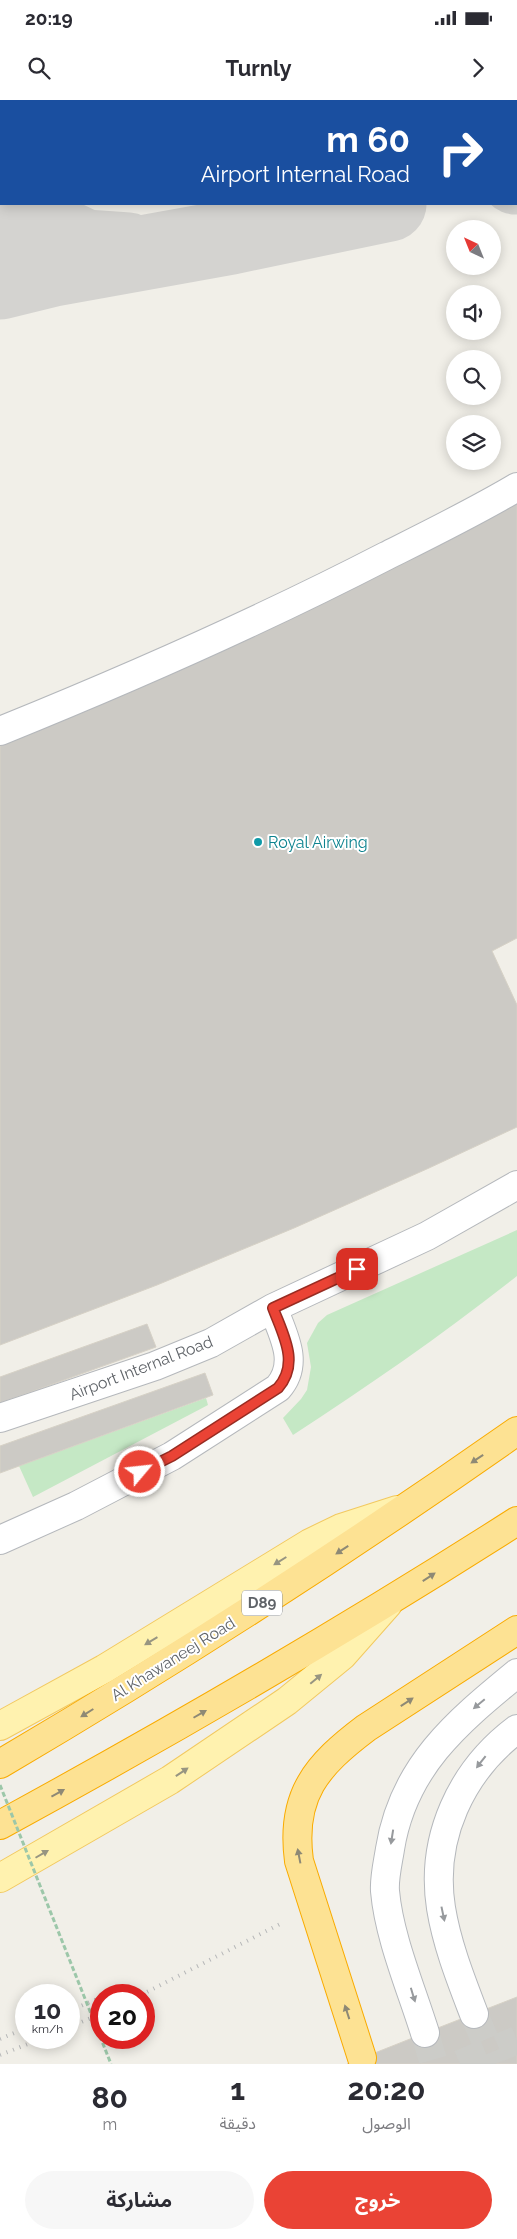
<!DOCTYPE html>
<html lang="ar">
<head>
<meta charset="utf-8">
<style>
  body { margin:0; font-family:Raleway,"Noto Sans Arabic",sans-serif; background:#f7f7f7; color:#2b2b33; direction:rtl; height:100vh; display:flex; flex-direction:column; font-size:19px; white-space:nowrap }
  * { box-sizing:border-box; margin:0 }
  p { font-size:16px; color:#7c7c81 }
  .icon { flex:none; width:28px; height:28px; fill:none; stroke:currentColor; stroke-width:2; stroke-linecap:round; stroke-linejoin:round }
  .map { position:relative; height:1964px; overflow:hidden; direction:ltr }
  .sheet { display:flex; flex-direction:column; background:#fff; flex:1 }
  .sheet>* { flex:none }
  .hud { position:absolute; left:0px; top:0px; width:518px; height:105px; box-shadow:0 2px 12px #0003; direction:rtl; background:#1a4fa0; color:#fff; overflow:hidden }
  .needle { width:32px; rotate:317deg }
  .fabs { position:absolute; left:446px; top:120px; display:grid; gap:10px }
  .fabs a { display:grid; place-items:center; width:55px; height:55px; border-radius:50%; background:#fff; box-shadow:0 2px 12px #0003; font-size:25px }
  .speed { position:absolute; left:15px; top:1884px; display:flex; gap:10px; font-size:25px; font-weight:700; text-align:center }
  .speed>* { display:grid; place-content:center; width:65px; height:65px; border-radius:50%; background:#fff; box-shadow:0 2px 12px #0003; line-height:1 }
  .speed small { font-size:12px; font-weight:400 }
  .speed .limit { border:8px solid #d22; background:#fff; color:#111 }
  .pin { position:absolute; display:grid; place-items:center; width:42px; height:42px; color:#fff; margin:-21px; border-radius:10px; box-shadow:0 2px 8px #0006 }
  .me { position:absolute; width:55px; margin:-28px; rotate:62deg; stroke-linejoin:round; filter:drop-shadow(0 0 4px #0008) }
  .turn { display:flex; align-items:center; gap:18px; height:105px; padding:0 25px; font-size:22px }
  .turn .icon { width:65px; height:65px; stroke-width:2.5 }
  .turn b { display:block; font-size:35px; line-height:42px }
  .eta { display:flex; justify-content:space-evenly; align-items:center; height:85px; text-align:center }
  .eta b { font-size:30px; font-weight:700; line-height:35px }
  .action { display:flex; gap:10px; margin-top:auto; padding:10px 25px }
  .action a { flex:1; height:58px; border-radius:30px; background:#ea4335; color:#fff; font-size:20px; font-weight:700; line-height:58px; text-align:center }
  .action a+a { background:#f7f7f7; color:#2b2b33 }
  .status { display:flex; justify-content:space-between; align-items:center; height:35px; padding:0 25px; background:#fff; direction:ltr }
  .status svg { height:14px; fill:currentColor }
  header { display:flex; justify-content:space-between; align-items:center; height:65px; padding:0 25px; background:#fff; font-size:22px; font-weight:700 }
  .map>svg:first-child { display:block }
</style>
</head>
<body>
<div class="status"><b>20:19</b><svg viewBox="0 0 49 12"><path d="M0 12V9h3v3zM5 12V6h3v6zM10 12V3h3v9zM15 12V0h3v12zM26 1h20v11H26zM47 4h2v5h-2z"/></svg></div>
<header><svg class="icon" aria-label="forward" viewBox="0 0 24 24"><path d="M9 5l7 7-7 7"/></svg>Turnly<svg class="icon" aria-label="search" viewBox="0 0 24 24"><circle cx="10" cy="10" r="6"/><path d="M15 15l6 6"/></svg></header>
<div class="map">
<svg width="517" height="1964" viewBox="0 0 517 1964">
  <rect width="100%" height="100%" fill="#f1efe8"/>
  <path fill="#c5e8c5" d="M517 1130V1176C445 1233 370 1285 293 1335L283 1318 301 1299 307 1290 311 1267 307 1243 318 1223 327 1215Z
    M206 1298 208 1305 33 1397 19 1366Z"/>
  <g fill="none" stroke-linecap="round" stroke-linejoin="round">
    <path stroke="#d4d3d0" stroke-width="75" d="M516 77H517
      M8 104 30 121 85 147 128 150
      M0 182 53 169 231 137 389 104"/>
  </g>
  <path fill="#cccac5" stroke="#d6d1c6" d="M517 401V838L492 851 517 905V1027L429 1068 294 1128 157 1185 0 1245V646L148 584 273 526Z
    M147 1224 156 1247 0 1303V1277Z
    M205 1273 213 1295 0 1373V1346Z
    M517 1897V1964H347L425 1933Z"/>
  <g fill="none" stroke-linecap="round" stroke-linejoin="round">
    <path stroke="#ccccc8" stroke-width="28" stroke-dasharray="28 14" stroke-linecap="butt" d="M474 1914 495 1964
      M425 1933 434 1964
      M460 1964 517 1940"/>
    <g stroke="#b5b8bc" stroke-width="30">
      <path id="minor" d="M0 631C131 578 260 521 386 456 430 434 475 412 517 387
        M0 1318 155 1266 211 1243 273 1208 427 1136 517 1085
        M0 1440 76 1406 172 1356 278 1288C300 1263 283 1235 273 1208
        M474 1914C461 1880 447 1845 441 1808 430 1738 461 1671 517 1629
        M425 1933C411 1888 389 1837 385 1791 384 1778 388 1762 390 1749 403 1667 456 1623 517 1573"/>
    </g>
    <g stroke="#f2c960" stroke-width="30">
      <path id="major" d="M0 1626 104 1569 310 1443 341 1428 397 1410
        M0 1778 170 1680 287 1601 342 1556 388 1504"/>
    </g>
    <g stroke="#f9ab00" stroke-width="30">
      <path id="highway" d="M0 1664C177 1560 349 1449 517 1331
        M0 1725C176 1629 348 1529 517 1421
        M362 1958 299 1761C290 1695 317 1665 366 1628L517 1530"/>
    </g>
    <use href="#minor" stroke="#fff" stroke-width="28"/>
    <use href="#major" stroke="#fff2af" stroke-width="28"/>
    <use href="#highway" stroke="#fde293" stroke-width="28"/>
    <path stroke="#b6b7b8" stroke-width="4" stroke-dasharray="1 6" stroke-linecap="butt" d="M141 1895 282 1823
      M69 1911 97 1899
      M69 1927 101 1914
      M0 1939 26 1928
      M0 1955 43 1938"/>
    <path stroke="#9cc7a9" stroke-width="3" stroke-dasharray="5 2.5" stroke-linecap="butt" d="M0 1685 111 1964"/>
  </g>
  <defs><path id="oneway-solid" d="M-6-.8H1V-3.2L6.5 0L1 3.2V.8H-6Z" transform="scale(1.25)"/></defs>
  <g fill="#8e8975">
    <use href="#oneway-solid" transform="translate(477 1359) rotate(146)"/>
    <use href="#oneway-solid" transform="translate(342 1450) rotate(147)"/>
    <use href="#oneway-solid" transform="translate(429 1477) rotate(-33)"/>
    <use href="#oneway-solid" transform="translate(407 1602) rotate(-33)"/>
    <use href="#oneway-solid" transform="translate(87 1613) rotate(148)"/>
    <use href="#oneway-solid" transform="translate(200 1614) rotate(-30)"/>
    <use href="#oneway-solid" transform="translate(58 1693) rotate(-29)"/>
    <use href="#oneway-solid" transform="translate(299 1756) rotate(-101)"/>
    <use href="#oneway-solid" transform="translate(347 1912) rotate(-108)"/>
  </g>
  <g fill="#979581">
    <use href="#oneway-solid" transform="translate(280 1461) rotate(148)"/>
    <use href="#oneway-solid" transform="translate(151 1541) rotate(149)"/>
    <use href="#oneway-solid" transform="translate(316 1579) rotate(-40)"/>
    <use href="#oneway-solid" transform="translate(182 1672) rotate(-34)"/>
    <use href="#oneway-solid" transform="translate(42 1754) rotate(-30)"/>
  </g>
  <g fill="#979a9d">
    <use href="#oneway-solid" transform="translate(479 1604) rotate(140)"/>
    <use href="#oneway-solid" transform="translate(481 1662) rotate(128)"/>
    <use href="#oneway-solid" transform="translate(392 1737) rotate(99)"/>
    <use href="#oneway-solid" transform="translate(443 1814) rotate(78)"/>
    <use href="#oneway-solid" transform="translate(413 1895) rotate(73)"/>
  </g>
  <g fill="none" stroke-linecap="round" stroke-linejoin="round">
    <g stroke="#982c22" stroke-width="12">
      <path id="route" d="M140 1372 172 1356 278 1288C300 1263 283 1235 273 1208L357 1169"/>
    </g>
    <use href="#route" stroke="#ea4335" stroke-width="9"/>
  </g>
  <circle fill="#0f9aa8" stroke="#fff" stroke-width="2" cx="258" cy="742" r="5"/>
  <g text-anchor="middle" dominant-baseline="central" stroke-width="4" stroke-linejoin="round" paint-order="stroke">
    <rect fill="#fff" stroke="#8f9295" stroke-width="1" x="242" y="1490.5" width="40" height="25" rx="4"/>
    <g font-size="15" font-weight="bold" fill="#5f6368">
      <text x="262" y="1503">D89</text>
    </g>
    <g font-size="16" fill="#0d838f" stroke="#fff" text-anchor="start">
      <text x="268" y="742">Royal Airwing</text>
    </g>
    <g font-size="16" fill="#5f6368" stroke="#fff">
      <text transform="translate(141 1268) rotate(-21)">Airport Internal Road</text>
      <text transform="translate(173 1559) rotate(-32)">Al Khawaneej Road</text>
    </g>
  </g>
</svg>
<div class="fabs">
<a><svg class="needle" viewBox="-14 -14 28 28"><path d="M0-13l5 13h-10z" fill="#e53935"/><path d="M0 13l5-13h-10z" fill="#7c7c81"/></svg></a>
<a><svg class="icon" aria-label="sound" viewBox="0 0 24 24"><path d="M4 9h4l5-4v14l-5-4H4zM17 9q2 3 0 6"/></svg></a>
<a><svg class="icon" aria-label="search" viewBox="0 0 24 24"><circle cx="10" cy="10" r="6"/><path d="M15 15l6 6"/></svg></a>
<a><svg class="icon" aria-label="layers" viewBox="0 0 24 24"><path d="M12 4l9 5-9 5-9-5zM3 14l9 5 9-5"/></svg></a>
</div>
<div class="speed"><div>10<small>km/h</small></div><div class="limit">20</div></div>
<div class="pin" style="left:357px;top:1169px;background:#d93025"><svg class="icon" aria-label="arrive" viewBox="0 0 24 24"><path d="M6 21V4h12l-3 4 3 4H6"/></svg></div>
<svg class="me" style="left:140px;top:1372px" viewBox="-20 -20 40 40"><circle r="17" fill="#ea4335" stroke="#fff" stroke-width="3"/><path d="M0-11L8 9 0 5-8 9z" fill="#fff"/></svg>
<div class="hud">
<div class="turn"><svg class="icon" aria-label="right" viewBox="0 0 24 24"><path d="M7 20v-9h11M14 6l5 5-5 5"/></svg><div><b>60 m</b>Airport Internal Road</div></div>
</div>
</div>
<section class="sheet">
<div class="eta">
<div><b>20:20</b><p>الوصول</p></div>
<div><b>1</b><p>دقيقة</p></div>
<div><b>80</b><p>m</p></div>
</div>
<div class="action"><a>خروج</a><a>مشاركة</a></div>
</section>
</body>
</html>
